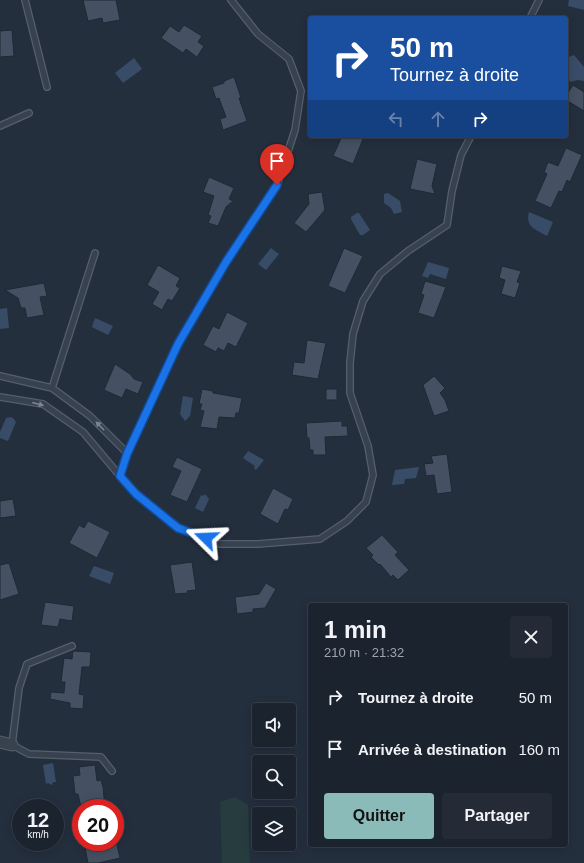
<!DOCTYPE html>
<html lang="fr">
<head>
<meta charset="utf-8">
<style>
  body { margin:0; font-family:Helvetica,sans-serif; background:#242b36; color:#f1f3f6; height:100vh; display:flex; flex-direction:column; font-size:15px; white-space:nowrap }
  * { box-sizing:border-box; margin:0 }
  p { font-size:13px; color:#a0a4aa }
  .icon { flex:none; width:22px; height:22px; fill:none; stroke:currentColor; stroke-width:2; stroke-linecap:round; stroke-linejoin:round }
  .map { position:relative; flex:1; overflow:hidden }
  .drawer { position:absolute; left:308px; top:603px; width:260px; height:244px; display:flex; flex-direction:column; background:#1b232e; border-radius:4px; box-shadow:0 2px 10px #0003,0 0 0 1px #39404a }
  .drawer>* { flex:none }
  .top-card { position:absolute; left:308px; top:16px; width:260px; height:122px; border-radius:4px; box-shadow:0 2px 10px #0003,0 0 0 1px #39404a; background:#1a4fa0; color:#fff; overflow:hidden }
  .controls { position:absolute; left:252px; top:703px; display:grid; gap:8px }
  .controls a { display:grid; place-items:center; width:44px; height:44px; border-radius:4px; background:#1b232e; box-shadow:0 2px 10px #0003,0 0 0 1px #39404a; font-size:20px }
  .speed { position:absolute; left:12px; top:799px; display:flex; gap:8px; font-size:20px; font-weight:700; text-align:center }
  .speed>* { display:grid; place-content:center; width:52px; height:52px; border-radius:50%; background:#1b232e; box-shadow:0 2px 10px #0003,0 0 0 1px #39404a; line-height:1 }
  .speed small { font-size:10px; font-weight:400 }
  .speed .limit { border:6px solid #d22; background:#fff; color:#111 }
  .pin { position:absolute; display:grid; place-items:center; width:34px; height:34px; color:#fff; margin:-41px -17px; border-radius:50% 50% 50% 0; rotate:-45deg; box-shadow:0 0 4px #0007 }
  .pin .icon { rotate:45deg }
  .me { position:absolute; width:44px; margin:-22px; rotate:291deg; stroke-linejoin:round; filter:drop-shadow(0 0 3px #0008) }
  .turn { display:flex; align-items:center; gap:14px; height:84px; padding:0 16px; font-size:18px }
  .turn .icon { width:52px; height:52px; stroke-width:2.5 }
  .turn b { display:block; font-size:28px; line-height:34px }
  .lanes { display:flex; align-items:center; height:38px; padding:0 16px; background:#0003; justify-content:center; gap:20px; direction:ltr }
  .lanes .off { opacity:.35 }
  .round { display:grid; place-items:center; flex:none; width:42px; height:42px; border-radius:4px; background:#242b36 }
  .head { display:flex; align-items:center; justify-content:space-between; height:68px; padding:0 16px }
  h1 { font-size:24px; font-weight:600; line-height:30px }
  .primary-button { display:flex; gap:8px; margin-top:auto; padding:8px 16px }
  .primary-button a { flex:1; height:46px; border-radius:4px; background:#8bbbb9; color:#111; font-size:16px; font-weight:600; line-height:46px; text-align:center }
  .primary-button a+a { background:#242b36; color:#f1f3f6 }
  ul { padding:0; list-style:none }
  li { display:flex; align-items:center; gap:12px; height:52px; padding:0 16px }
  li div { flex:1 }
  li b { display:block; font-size:15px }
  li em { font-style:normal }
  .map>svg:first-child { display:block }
</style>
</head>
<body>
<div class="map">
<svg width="584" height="863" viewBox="0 0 584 863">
  <rect width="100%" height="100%" fill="#242f3e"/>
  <path fill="#263c3f" d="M235 797 248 805 250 863H222L220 802Z"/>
  <path fill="#394c67" d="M569 0H584V10L568 6Z
    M574 55 584 67V81L578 80 570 82 566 68V58Z
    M134 58 142 69 123 83 115 73Z
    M388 193 400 201 402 212 394 214 391 208 384 203V194Z
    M529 212 553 222 547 236C535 229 525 227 529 212Z
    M357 213H359L370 230 363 235H360L351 219V217Z
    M271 248 279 254 266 270 258 264Z
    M428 262 449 268 446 279 430 274 428 278 422 276Z
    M7 308 9 328 0 329V309Z
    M95 318 113 326 108 335 92 327Z
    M183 396 193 398 190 416 185 421 180 414Z
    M11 417 14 419 16 422 8 441 0 438V432L6 418Z
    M249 450 248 451 264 460 256 470 254 468 255 466 243 458Z
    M419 467 416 478 405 479 404 484 392 485 395 470Z
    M205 494 209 499 203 512 195 508 201 495 203 496Z
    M94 566 114 573 110 584 89 576Z
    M53 763 56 782H53L52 785 48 783 46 784 43 765Z"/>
  <path fill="#455162" stroke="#1f2835" d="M83 0H116L120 20 103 23 102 18 88 21Z
    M184 25 202 36 198 42 204 46 197 57 186 49 183 53 161 38 170 26 179 32Z
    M12 30 14 56 0 57V31Z
    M234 77 241 98H239L247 121 223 130 220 119 226 117 219 98 216 99 212 87 224 83V81Z
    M573 85 584 92V111L566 100V96Z
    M342 136H354L363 139 353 164 333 156Z
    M566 148 582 155 570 182 567 180 562 192 559 191 551 208 535 201 547 174 544 172 548 162 558 166Z
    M417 159 437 164 432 186 435 194 410 189Z
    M209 177 234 188 229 199 233 201 226 207 218 226 208 223 211 216 208 215 214 196 203 192Z
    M322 192 325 210 306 232 294 223 309 204 308 194Z
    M344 248 363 256 345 293 328 286Z
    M158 265 180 278 176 286 180 288 172 301 168 299 162 310 152 304 159 292 147 285Z
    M502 266 521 271 517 282 520 283 515 298 501 294 505 280 499 278Z
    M425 281 446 287 434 318 418 313 424 295 421 294Z
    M44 283 47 296 40 297 44 315 27 318 25 308H21L18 298 5 290Z
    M227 312 248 323 236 347 228 343 224 351 218 348 216 352 203 345 213 326 219 329Z
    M307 340 326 343 318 379 292 375 294 362 304 363Z
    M115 364 130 374 134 379 143 382 138 394 126 389 122 398 104 390Z
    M434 376 445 388 440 393 445 400 449 411 434 416 423 385Z
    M202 389 213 391V393L242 398 239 413H236L235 418 219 417 217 429 200 427 204 411 200 410 202 404H199Z
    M326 389H337V400H326Z
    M342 421V426H347L348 436 325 437 326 455H313V450H310L309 438H307L306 423Z
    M447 454 452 492 437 494 434 475 426 476 424 464 433 463 431 456Z
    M177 457 202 469 187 502 170 495 181 471 172 467Z
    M273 488 293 499 288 510 285 509 278 524 260 514Z
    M13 499 16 516 0 518V501Z
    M88 521 110 532 97 558 69 543 79 525 84 528Z
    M382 535 398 552 395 555 409 570 398 580 393 575 391 577 380 564 379 565 371 557 373 555 366 548Z
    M192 562 196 590 187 591 188 593 175 594 170 565Z
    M9 563 19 594 0 600V565Z
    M266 583 276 589 265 608 253 609V612L237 614 235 597 259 594Z
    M45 602 74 606 72 621 60 619 58 627 41 625Z
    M73 651 91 652 90 667H82L79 694 84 695 83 709 70 708V703L50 699 51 692 64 693 65 682H61L64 658 72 659Z
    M95 765 97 781 101 780 103 787 105 808 81 807 78 794H75L73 776 80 775 79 767Z
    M116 841 120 858 98 863H88L85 848Z"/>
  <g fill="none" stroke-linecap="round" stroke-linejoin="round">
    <g stroke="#565f6c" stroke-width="8">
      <path id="service" d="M25 0 47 87
        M231 0 258 34 289 59 301 91 295 130 277 185 226 262 178 344 127 453 120 476 136 494 178 528 220 544H258L320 539 347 521 366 502 373 475 368 446 350 393V363L353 334 363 301 380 274 408 251 447 225 452 191 461 155 471 136
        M530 18 539 0
        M0 126 29 113
        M0 376 52 388 90 416 127 453
        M52 388 95 253
        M0 397 43 404 83 432 120 476
        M72 646 27 664 19 688 12 745 29 754 101 757 112 771"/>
    </g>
    <g stroke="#565f6c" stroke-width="13">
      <path id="minor" d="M0 742 12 745"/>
    </g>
    <use href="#service" stroke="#38414e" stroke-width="5.5"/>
    <use href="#minor" stroke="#38414e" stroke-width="11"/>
  </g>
  <defs><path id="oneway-solid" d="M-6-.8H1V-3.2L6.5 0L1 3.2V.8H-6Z"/></defs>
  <g fill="#7c8592">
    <use href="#oneway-solid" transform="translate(38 404) rotate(14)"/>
    <use href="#oneway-solid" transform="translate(100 426) rotate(-134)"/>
  </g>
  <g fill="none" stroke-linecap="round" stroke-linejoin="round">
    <g stroke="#114b97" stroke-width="10">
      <path id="route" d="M206 538 178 528 136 494 120 476 127 454 178 344 226 262 277 185"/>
    </g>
    <use href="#route" stroke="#1a73e8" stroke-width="7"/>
  </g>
</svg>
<div class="controls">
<a><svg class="icon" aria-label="sound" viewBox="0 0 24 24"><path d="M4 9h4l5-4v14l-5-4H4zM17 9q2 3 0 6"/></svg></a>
<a><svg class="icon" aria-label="search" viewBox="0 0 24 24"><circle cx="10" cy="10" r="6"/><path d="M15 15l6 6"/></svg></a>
<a><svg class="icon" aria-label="layers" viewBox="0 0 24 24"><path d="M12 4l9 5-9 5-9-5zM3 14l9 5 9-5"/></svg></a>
</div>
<div class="speed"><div>12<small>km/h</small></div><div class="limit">20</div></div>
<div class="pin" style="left:277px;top:185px;background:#d93025"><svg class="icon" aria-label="arrive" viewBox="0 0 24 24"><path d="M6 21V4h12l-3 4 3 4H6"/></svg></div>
<svg class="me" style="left:206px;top:538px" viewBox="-20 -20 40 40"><path d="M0-17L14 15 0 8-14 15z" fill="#1a73e8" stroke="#fff" stroke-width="4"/></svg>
<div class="top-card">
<div class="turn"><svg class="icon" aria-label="right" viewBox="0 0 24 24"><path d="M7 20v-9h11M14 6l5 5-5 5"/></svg><div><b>50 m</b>Tournez à droite</div></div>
<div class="lanes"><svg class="icon off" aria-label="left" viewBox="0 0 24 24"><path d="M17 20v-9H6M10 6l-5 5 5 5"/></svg><svg class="icon off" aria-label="ahead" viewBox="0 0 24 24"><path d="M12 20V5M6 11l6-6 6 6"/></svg><svg class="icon" aria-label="right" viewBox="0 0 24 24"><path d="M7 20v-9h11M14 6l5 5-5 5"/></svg></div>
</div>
<section class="drawer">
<div class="head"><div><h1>1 min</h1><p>210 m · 21:32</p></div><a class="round"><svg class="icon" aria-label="close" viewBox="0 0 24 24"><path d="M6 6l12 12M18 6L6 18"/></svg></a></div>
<ul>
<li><svg class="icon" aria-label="right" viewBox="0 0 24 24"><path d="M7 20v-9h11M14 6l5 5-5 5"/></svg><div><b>Tournez à droite</b></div><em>50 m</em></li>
<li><svg class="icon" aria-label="arrive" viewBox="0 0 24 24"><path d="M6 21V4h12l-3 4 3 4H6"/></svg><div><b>Arrivée à destination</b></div><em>160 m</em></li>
</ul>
<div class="primary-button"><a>Quitter</a><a>Partager</a></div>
</section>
</div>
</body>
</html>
